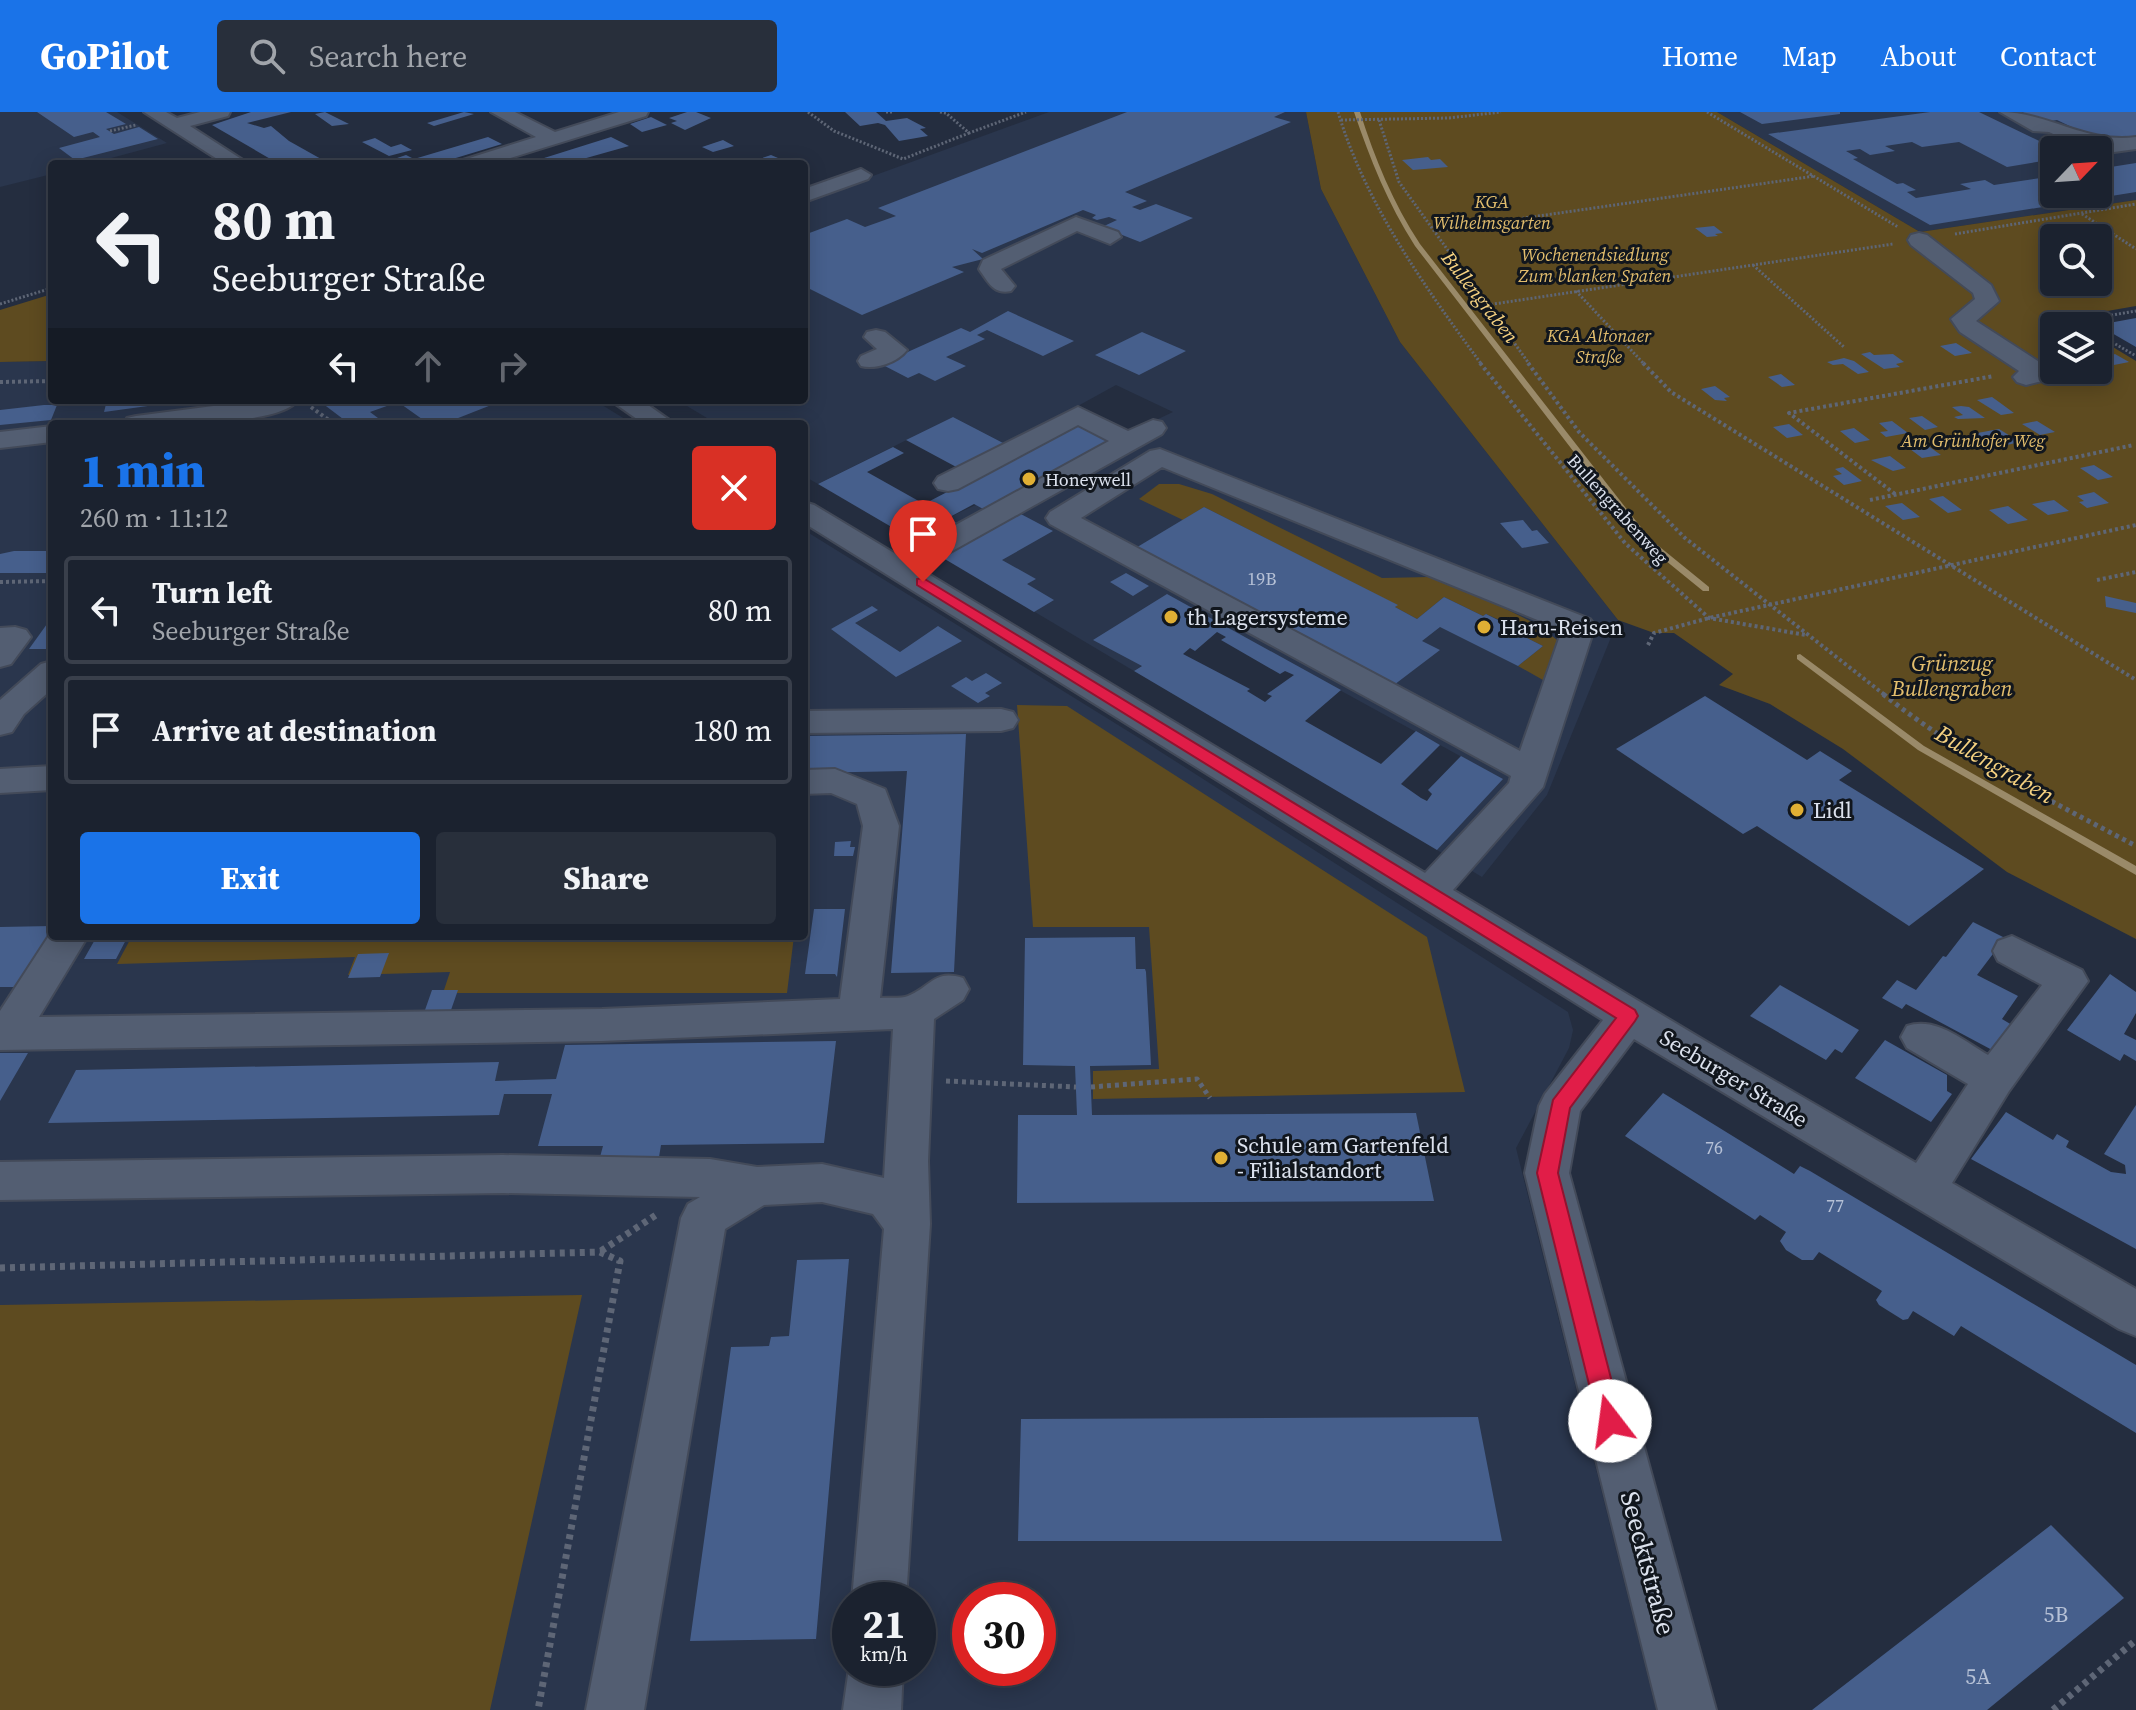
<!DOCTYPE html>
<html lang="en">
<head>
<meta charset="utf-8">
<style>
  body { margin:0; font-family:"Source Serif 4",serif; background:#282f3b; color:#f1f3f6; height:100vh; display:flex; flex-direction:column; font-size:30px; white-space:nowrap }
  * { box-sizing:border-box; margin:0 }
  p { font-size:26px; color:#a0a4aa }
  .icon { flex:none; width:44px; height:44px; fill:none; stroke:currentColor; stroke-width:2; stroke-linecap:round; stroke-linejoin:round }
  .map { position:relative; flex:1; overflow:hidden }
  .details { position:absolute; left:48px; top:308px; width:760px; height:520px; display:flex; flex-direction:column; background:#1b222f; border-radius:8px; box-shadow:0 4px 20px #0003,0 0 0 2px #393f4b }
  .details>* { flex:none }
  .hud { position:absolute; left:48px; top:48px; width:760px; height:244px; border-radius:8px; box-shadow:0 4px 20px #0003,0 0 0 2px #393f4b; background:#1b222f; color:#f1f3f6; overflow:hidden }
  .needle { width:52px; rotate:65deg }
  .fabs { position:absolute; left:2040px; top:24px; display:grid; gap:16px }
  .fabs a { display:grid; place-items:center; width:72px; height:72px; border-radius:8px; background:#1b222f; box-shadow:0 4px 20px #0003,0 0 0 2px #393f4b; font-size:40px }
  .speed { position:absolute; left:832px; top:1470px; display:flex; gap:16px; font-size:40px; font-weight:700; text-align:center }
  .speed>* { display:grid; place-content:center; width:104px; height:104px; border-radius:50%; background:#1b222f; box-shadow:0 4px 20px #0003,0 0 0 2px #393f4b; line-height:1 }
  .speed small { font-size:20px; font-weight:400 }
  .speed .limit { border:12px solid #d22; background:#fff; color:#111 }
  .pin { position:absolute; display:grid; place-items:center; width:68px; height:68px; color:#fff; margin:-82px -34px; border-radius:50% 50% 50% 0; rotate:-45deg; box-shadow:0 0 8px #0007 }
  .pin .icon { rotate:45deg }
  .me { position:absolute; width:88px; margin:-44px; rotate:345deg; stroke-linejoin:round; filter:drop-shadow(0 0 6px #0008) }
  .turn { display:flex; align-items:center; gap:28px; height:168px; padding:0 32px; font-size:36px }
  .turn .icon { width:104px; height:104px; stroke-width:2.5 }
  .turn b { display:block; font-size:56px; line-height:68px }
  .lanes { display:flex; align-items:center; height:76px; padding:0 32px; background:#0003; justify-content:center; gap:40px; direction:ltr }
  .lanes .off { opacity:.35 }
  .round { display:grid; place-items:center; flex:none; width:84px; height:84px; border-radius:8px; background:#282f3b }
  .overview { display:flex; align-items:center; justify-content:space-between; height:136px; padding:0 32px }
  h1 { font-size:48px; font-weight:800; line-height:60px; color:#1a73e8 }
  .cta { display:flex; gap:16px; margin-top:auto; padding:16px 32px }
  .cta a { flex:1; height:92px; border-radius:8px; background:#1a73e8; color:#fff; font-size:32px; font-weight:800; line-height:92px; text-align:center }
  .cta a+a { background:#282f3b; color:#f1f3f6 }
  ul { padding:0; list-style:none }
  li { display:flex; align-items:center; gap:24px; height:108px; margin:0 16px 12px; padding:0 16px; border:4px solid #393f4b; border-radius:8px }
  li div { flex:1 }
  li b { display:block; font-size:30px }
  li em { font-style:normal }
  header { display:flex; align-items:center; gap:48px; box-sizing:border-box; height:112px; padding:0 40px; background:#1a73e8; color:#fff }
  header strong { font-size:38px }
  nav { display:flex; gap:44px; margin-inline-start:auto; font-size:28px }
  .search { width:560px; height:72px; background:#282f3b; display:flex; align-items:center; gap:20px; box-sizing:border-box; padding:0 28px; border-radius:8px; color:#a0a4aa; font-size:30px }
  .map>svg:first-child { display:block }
</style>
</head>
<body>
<header>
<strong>GoPilot</strong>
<div class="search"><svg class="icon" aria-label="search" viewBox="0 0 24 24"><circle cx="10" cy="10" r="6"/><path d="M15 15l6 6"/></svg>Search here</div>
<nav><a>Home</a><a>Map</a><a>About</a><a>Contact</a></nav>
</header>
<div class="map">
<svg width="2136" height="1598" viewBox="0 0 2136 1598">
  <rect width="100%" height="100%" fill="#242d3f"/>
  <path fill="#2a364d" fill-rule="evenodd" d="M0 0H117L167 31 89 52H52V62L0 75Z
    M1049 0H1306L1321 77 1400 230 1618 508 1547 683 1482 765 1437 738 1502 667 1210 507 1134 559 924 434 961 413 948 406 1173 300 1116 273 1007 333 953 305 818 372 804 364V312H717L677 288H804V89Z
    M1717 0H2136V88L1920 120ZM2054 38H2098V82H2054Z
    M52 249V288H594L633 312H52V824H804V418L1139 626 1568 900 1573 918 1569 936 1516 1036 1656 1598H0V250ZM850 1488H918V1556H850ZM970 1488H1038V1556H970Z"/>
  <path fill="#5e4b20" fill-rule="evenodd" d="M1306 0H1717L1920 120 2136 88V194L2067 206 2078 214H2054V258H2098V226L2136 249V827L2007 760 1843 637 1770 592 1719 573 1733 562 1674 521H1654L1618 508 1400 230 1321 77ZM2054 126H2098V170H2054Z
    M52 182V249L0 250V198Z
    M1159 372H1179L1212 382 1382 466 1430 465 1486 487 1536 512 1561 531 1557 560 1543 568 1518 554 1543 534 1503 514 1506 511 1486 502 1483 504 1444 485 1417 507 1395 495 1397 493 1204 395 1183 408 1139 387Z
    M1017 593 1067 594 1427 825 1465 980 1093 987V959L1159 957 1149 815H1033Z
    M132 824H794L787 881H443L450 860 348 863 355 845 117 852Z
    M582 1183 490 1598H0V1193Z"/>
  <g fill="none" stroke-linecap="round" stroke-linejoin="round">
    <path fill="#9a8a69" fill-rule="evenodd" d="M1354 0H1360C1375 47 1393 91 1420 132L1650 427 1709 475V479H1703L1644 431 1415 134C1388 92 1370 47 1354 0Z
      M1800 542 1924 634 2136 754V763L1918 638 1797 547V543Z"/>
  </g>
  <path fill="#465f8c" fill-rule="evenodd" d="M37 0H106L126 12 106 17 114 22 139 15 158 27 75 48 59 36 100 25 93 20 74 25Z
    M251 0H291L247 11 264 16 271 14 289 29 330 52H279L212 13Z
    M325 0 349 12 332 14 315 2Z
    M464 0 474 2 434 14 427 11Z
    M687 0H696L711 6 685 18 671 11 677 9 669 6Z
    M845 0H876L886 9 907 6 926 16 920 17 928 24 899 29 885 13 878 11 860 14Z
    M1127 0H1285L1274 5 1291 10 1125 80 1147 89 1132 95 1140 98 1156 92 1193 106 1140 130 1102 115 1117 108 1109 105 1097 108 1092 106 1096 103 1083 98 982 141 972 137 983 147 952 155 964 160 862 203 804 174V123L847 107 865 115 896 104 878 96Z
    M1740 0H1840V2L1762 12Z
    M1930 0H1979L2054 36V47L2007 55 1959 30 1922 35 1912 30 1885 34 1895 39 1870 43 1860 37 1846 39 1858 46 1853 47 1897 72 1903 71 1916 78 1907 80 1916 86 1971 77 1960 72 1985 68 1994 73 2054 64V82H2098V57L2136 51V80L1930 113 1768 22Z
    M2022 0H2136V24L2101 29 2057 8 2044 10Z
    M651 5 667 13 642 20 630 12Z
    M488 25 502 32 436 52H379L406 43 414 47Z
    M611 25 629 34 565 52H525Z
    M375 26 391 35 401 32 412 38 389 44 362 30Z
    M723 28 734 34 713 40 702 35Z
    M771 43 792 52H745Z
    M1428 45 1431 48 1440 47 1448 55 1413 58 1402 48Z
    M1714 114 1723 121 1715 122 1718 124 1707 125 1695 116Z
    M1008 199 1074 229 1043 244 987 218 977 223 985 227 946 245 966 254 935 269 919 261 908 266 881 252 961 216 970 220Z
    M2136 206V235L2098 213Z
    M1142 220 1186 239 1139 263 1095 243Z
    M1956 231 1972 241 1955 244 1940 234Z
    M1870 240 1874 243 1893 242 1904 250 1896 252 1900 255 1884 257 1861 242Z
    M2115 242 2129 250 2109 254 2098 248Z
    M1844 246 1854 249 1869 260 1858 262 1843 252 1833 253 1827 250Z
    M1781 262 1795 273 1782 275 1768 265Z
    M1715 274 1730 285 1724 286 1727 289 1715 288 1701 277Z
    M1992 285 1999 290 2014 301 2001 303 1977 288Z
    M107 288H177V290L104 300Z
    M318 288H504L443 312H429L398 290 370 300 386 312H357L352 308 347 310Z
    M44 293H57L51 308 0 313V298Z
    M1961 294 1969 295 1985 306 1958 307 1954 305 1963 303 1952 295Z
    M1922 304 1938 315 1925 318 1909 306Z
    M953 305 1007 333 960 357 906 328Z
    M1892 309 1908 321 1886 325 1880 320 1888 319 1879 311Z
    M2037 309 2055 320 2040 323 2022 312Z
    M1789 312 1803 323 1787 326 1773 315Z
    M1076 313 1112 330 985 398 974 392 948 406 962 414 924 434 818 372 893 335 904 341 867 360 924 392Z
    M1854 316 1870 328 1855 331 1840 319Z
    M1999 317 2020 330 2007 333 1999 327 1983 329 1972 322Z
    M1960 323 1978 335 1962 338 1949 329 1942 331 1937 328Z
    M1924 331 1941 343 1922 346 1906 334Z
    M1890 344 1906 356 1893 359 1871 348Z
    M2094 353 2113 365 2098 368 2080 356Z
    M1843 355 1862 369 1844 373 1833 364 1842 362 1835 357Z
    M2094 380 2109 391 2087 396 2079 390 2084 389 2077 384Z
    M1943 384 1962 398 1948 401 1929 387Z
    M2054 388 2069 399 2048 403 2032 392Z
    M1902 391 1920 405 1903 408 1885 394Z
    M2008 394 2028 408 2008 412 1989 398Z
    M1204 395 1398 493 1395 495 1417 507 1444 485 1483 504 1486 502 1506 512 1503 514 1543 534 1518 554 1440 515 1422 529 1440 538 1386 579 1129 440Z
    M1017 400 1053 419 1002 448 1036 467 1027 472 1054 488 1034 500 938 443Z
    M1523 408 1532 419 1537 418 1549 431 1522 436 1500 411Z
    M14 439H52V461H0V442Z
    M1126 461 1149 474 1133 484 1110 470Z
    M1167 482 1341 578 1305 609 1381 652 1416 619 1440 633 1401 672 1421 686 1427 689 1432 682 1428 678 1461 644 1503 667 1437 738 1134 559 1142 554 1093 528ZM1217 520 1226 525 1221 528 1280 562 1285 559 1294 563 1267 582 1272 584 1265 590 1247 579 1250 577 1183 542 1190 536 1195 539Z
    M2105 484 2136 491V501L2106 495Z
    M872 494 878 498 855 511 900 540 938 514 962 529 896 565 831 517Z
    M52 505V537H29Z
    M986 561 1002 571 985 581 990 584 978 591 951 574 966 565 972 569Z
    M1705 584 1807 648 1820 639 1852 659 1839 668 1984 757 1909 814 1757 714 1743 722 1616 637Z
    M966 622 954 860 891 861 907 659 804 661V624Z
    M851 729 850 735H855L853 744H834L835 730Z
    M814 797H845L837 865 835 862H805Z
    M1973 810 2005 826 1977 863 2018 884 2002 907 2012 913 1994 939 1906 892 1902 897 1882 886 1897 868 1916 878 1943 844 1946 845Z
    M52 814V823L21 875H0V815Z
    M128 824 116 847H84L97 824Z
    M1135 825 1136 857H1145L1146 860 1151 953 1090 954 1092 1003 1416 1001 1434 1089 1017 1091 1018 1003H1077L1075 954 1023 953 1025 826Z
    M389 841 380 865 348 866 358 842Z
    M2110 862 2136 880V901L2124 922 2136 928V949L2124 942 2120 949 2067 918Z
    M1780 873 1859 918 1842 941 1835 937 1826 948 1750 904Z
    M432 878H458L451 898H425Z
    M1885 928 1947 963V979L1952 982 1931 1010 1855 966Z
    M836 929 824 1031 661 1033 659 1045H600L603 1034H538L552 982H504L499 1003 48 1011 76 958 499 950 495 969 556 967 565 933Z
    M0 941H28L0 989Z
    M1663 981 1794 1062 1800 1054 1810 1059 2136 1253V1321L1961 1214 1954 1224 1913 1199 1908 1207 1903 1208 1879 1193 1876 1188 1882 1179 1819 1140 1813 1148H1802L1786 1138 1780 1129 1786 1120 1760 1103 1755 1108 1625 1024Z
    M2136 993V1137L1971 1047 2006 1000 2053 1028 2057 1022 2069 1029 2066 1035 2111 1060 2126 1062 2125 1053 2104 1042Z
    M849 1147 816 1527 690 1529 731 1235 769 1234 771 1225 789 1224 797 1148Z
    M1478 1305 1502 1429H1018L1021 1307Z
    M2051 1413 2124 1486 1987 1598H1812Z"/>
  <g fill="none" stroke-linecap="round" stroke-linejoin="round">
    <g stroke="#434a59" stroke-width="4">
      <path id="minor" d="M144 0H166L177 6 200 0H230L228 4 190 14 249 52H225Z
        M491 0H515L555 20 619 0H648L646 4 491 52H460L463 48 536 25Z
        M2000 0C2048 0 2087 32 2136 25V37L2114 40 2077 33 2049 20 2033 19Z
        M861 57 871 63 868 67 804 90V77Z
        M1076 105 1118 120 1121 125 1110 132 1077 119 1001 157 1015 174 1011 179C994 183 988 170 979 157L983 148Z
        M1919 121 1927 123 1991 173 1999 189 1976 209 2050 257 2054 262 2050 267 2026 273 2017 270 2013 265 2019 259 1960 220 1951 207 1975 187 1973 181 1911 133 1908 128 1911 123Z
        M876 218 885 220 907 238C898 250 876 258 861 254L858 249 861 244 877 237 864 225 867 220Z
        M260 288H298C279 315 156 312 123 312L127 306 136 304Z
        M610 288H641L675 312H644Z
        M1078 295 1128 319 1153 308 1162 310 1166 316 1162 322 920 457 1425 761 1509 671 1511 664 1050 412 1046 406 1050 400 1150 339 1160 337 1590 507 1595 514 1543 675 1453 778 1707 930 1916 1051 1968 972 1907 936 1901 925 1907 914C1936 904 1964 929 1988 943L2042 873 1998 849 1993 839 1998 829 2012 824 2082 858 2088 869 2009 979 1952 1071 2136 1177V1224L2119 1217 1634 927 1580 999 1569 1061 1716 1598H1658L1525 1061 1539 994 1545 982 1603 908 804 411V390L814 393 899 444 1109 329 1078 313 958 377 948 379 938 377 934 371 938 365ZM1162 355 1562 518 1520 639 1081 406Z
        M52 314V330L0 336V320Z
        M15 515 26 518 31 525 11 552 0 555V516Z
        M52 549V577L24 602 12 620 0 623V588L41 552Z
        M1001 597 1013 600 1018 608 1013 616 1001 619 804 621V599Z
        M52 654V678L0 681V657Z
        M835 657 885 677 899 714 880 886C888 885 900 887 908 884 931 875 934 857 963 866L969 877 963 888 934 907 928 1049 930 1112 906 1488H852L884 1117 873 1102 822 1090 764 1093 725 1117 644 1598H586L681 1106 688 1092 700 1085 503 1081 0 1088V1050L503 1043 710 1047 757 1055 822 1052 884 1066 893 917 602 929 0 938V899L52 819V824H88L39 905 602 897 840 887 863 714 857 692 831 681 804 682V658Z
        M850 1549V1556H903L901 1598H843Z"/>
    </g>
    <path stroke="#5e6676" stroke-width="3" stroke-dasharray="2 2" stroke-linecap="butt" d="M808 0 834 19 903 47 969 21
      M886 0H892
      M940 0 946 1 969 21 1026 0
      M1338 0C1366 93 1425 175 1482 253
      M1707 0 1898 115
      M1341 8 1449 6 1501 0
      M1379 8 1399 70 1530 253
      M110 19 136 13
      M2082 102 2136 137
      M1435 119 1815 64
      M1955 122 2136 92
      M1753 153 1845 236
      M1576 179 1645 253
      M0 192 52 176
      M1487 193 1893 132
      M2085 214 2077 209 2136 199
      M2098 222 2136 244"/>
    <path stroke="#5e6676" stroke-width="4" stroke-dasharray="3 3" stroke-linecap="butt" d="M1480 251 1625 431 1709 506 1806 523
      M1528 251 1579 320 1685 426 1886 584
      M1643 251 1671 280 2136 568
      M0 270 52 269
      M311 295 334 312
      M1895 382 1789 301 1994 264
      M1870 388 2134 333
      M2097 468 2136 460
      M0 470 52 469
      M1648 533 1654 521 1709 506 2136 413"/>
    <path stroke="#5e6676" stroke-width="5" stroke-dasharray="4 4" stroke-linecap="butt" d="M1883 582C1961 644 2049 688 2136 734
      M946 969 1076 975
      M1091 975 1197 967 1210 986"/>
    <path stroke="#5e6676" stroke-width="7" stroke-dasharray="5 5" stroke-linecap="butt" d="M601 1139 656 1103
      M0 1156 600 1140 620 1149 538 1598
      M2053 1598 2136 1528"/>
    <use href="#minor" fill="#535e72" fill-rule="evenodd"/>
  </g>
  <path fill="#e11d48" stroke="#92132f" stroke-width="2" d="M923 466 1635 898 1638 904 1635 909 1570 996 1558 1061 1622 1309 1619 1317 1610 1320 1602 1317 1598 1309 1537 1061 1553 988 1616 906 917 473V467Z"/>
  <g fill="#e0af34" stroke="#11161d" stroke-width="3">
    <circle cx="1029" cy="367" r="8"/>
    <circle cx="1171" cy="505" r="8"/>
    <circle cx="1484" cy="515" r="8"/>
    <circle cx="1797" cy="698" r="8"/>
    <circle cx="1221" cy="1046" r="8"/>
  </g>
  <g text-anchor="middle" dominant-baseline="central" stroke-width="6" stroke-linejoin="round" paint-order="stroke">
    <g font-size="18" font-style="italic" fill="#e2bd6d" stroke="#11161d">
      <text x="1492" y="89">KGA<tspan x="1492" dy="21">Wilhelmsgarten</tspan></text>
      <text x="1595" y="142">Wochenendsiedlung<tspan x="1595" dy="21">Zum blanken Spaten</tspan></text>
      <text x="1599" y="223">KGA Altonaer<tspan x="1599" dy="21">Straße</tspan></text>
      <text x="1973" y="328">Am Grünhofer Weg</text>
    </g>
    <g font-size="18" fill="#dce2ee" stroke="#11161d" text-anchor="start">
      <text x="1045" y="367">Honeywell</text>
    </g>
    <g font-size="18" fill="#dce2ee" stroke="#11161d">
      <text transform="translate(1618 397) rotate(48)">Bullengrabenweg</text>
    </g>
    <g font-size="18" fill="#b6c1d6">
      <text x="1262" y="466">19B</text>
      <text x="1714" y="1035">76</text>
      <text x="1835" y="1093">77</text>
    </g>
    <g font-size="20" font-style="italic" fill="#f5d180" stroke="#11161d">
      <text transform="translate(1480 185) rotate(52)">Bullengraben</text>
    </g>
    <g font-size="22" fill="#dce2ee" stroke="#11161d" text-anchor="start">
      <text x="1187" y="505">th Lagersysteme</text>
      <text x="1500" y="515">Haru-Reisen</text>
      <text x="1813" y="698">Lidl</text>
      <text x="1237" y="1033">Schule am Gartenfeld<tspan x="1237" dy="25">- Filialstandort</tspan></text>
    </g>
    <g font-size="22" font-style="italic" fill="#e2bd6d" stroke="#11161d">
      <text x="1952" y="551">Grünzug<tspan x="1952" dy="25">Bullengraben</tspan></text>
    </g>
    <g font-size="22" fill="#dce2ee" stroke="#11161d">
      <text transform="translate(1734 966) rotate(31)">Seeburger Straße</text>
    </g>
    <g font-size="22" fill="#b6c1d6">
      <text x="2056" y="1502">5B</text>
      <text x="1978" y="1564">5A</text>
    </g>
    <g font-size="24" font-style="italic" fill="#f5d180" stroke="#11161d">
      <text transform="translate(1995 652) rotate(30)">Bullengraben</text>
    </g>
    <g font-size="26" fill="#dce2ee" stroke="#11161d">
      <text transform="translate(1648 1451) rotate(75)">Seecktstraße</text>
    </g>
  </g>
</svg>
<div class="fabs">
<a><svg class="needle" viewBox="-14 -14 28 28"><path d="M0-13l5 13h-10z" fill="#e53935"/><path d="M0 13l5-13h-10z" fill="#a0a4aa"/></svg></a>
<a><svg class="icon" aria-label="search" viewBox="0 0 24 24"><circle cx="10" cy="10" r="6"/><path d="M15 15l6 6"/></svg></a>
<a><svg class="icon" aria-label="layers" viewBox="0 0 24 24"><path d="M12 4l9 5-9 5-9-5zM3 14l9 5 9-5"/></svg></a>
</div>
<div class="speed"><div>21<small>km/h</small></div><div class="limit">30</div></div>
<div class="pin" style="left:923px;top:470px;background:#d93025"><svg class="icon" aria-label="arrive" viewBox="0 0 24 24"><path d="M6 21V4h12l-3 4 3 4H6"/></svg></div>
<svg class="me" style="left:1610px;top:1309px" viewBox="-20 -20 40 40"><circle r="19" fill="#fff"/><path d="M0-13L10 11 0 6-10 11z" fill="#e11d48"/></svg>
<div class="hud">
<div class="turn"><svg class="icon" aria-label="left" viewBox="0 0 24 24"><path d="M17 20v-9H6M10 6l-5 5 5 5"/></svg><div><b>80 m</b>Seeburger Straße</div></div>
<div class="lanes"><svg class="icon" aria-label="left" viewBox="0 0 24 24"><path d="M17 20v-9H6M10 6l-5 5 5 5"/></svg><svg class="icon off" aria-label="ahead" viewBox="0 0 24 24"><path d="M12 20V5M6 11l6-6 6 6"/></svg><svg class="icon off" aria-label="right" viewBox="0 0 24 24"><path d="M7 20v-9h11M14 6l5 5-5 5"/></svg></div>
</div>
<section class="details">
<div class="overview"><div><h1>1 min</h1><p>260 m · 11:12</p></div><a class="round" style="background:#d93025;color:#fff"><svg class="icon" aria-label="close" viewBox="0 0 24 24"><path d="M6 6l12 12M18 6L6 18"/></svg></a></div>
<ul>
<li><svg class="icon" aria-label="left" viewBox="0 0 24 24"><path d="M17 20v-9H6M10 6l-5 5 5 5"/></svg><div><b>Turn left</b><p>Seeburger Straße</p></div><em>80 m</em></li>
<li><svg class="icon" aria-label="arrive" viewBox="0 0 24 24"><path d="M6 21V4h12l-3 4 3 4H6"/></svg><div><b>Arrive at destination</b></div><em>180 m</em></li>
</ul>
<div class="cta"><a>Exit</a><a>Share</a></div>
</section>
</div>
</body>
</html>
